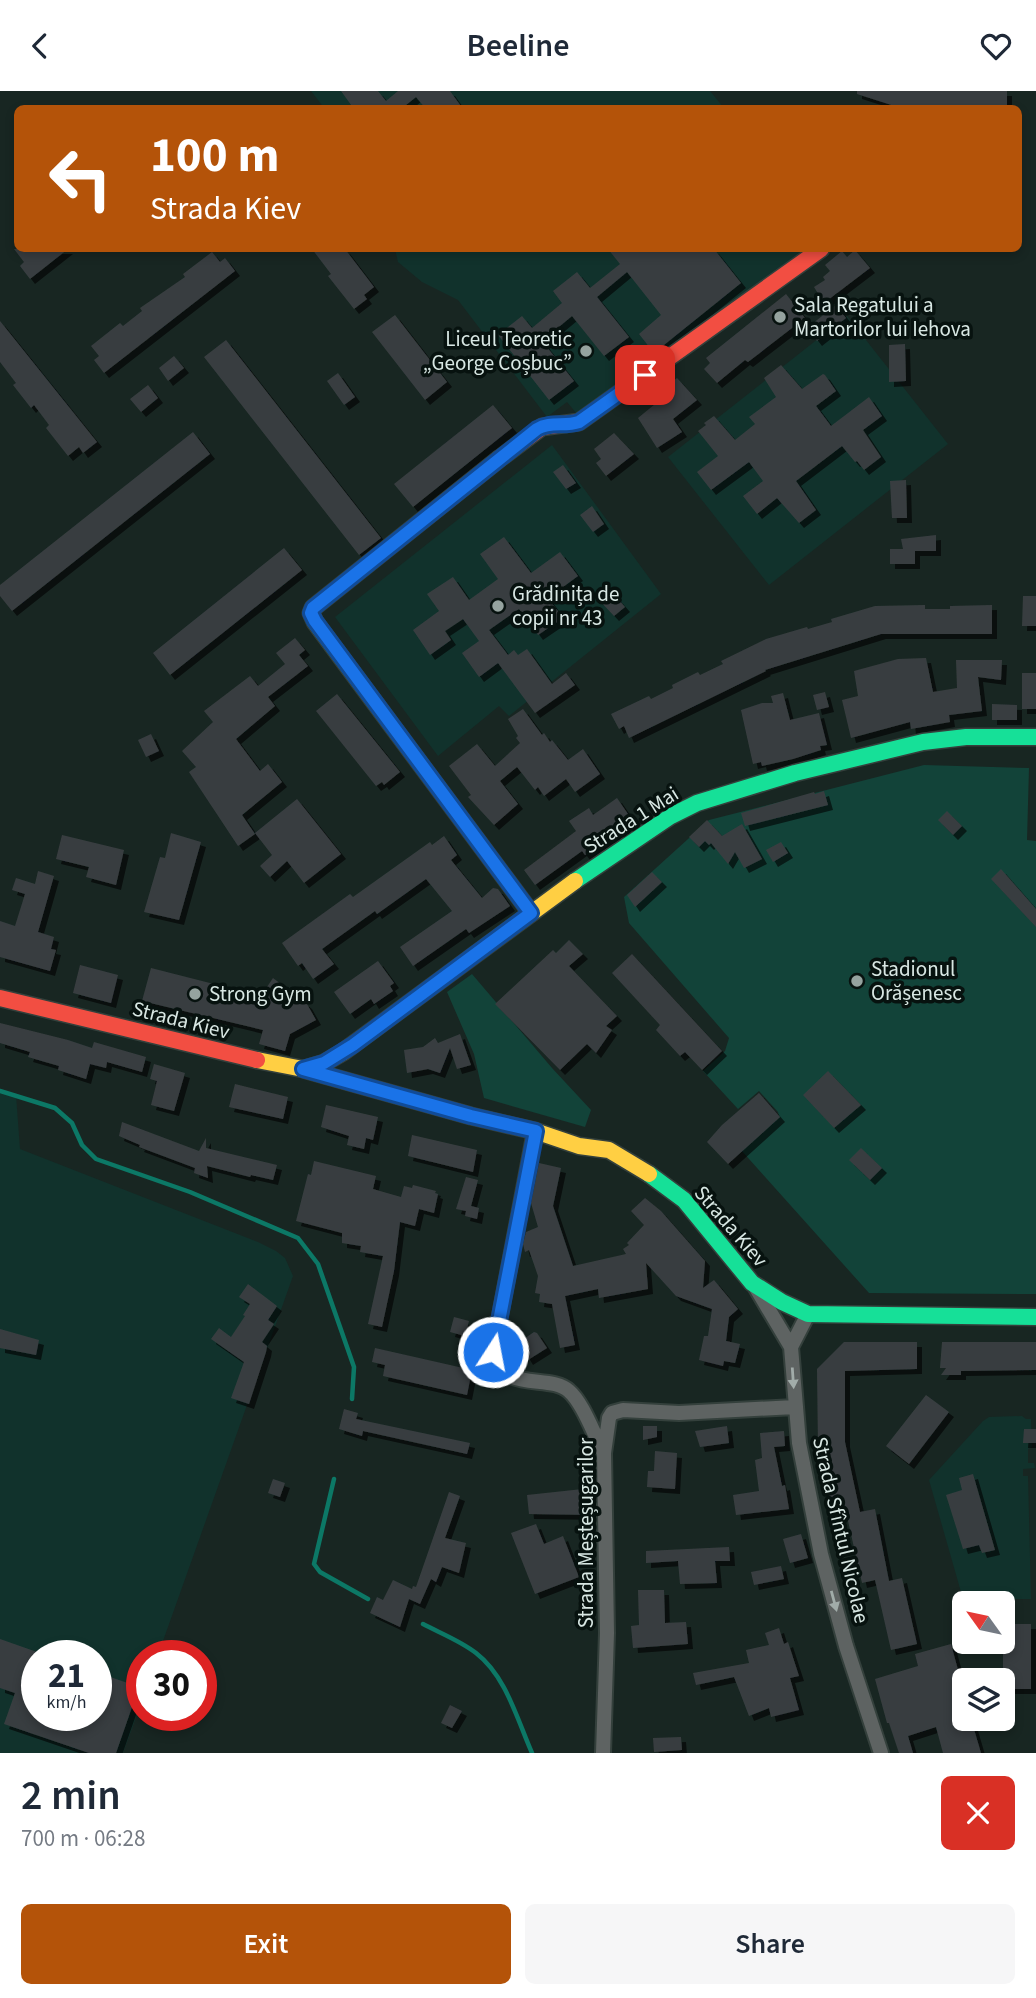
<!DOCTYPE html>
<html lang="en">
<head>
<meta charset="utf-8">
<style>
  body { margin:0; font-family:"Source Sans 3",sans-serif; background:#f6f6f7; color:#1f2937; height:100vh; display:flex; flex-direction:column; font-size:26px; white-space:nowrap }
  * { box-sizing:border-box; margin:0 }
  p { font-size:23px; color:#747a83 }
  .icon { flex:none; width:38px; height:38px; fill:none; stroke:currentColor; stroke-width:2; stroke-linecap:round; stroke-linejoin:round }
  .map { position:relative; height:1662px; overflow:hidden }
  .sheet { display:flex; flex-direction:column; background:#fff; flex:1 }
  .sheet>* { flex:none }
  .top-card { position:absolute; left:14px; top:14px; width:1008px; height:147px; border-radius:10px; box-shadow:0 4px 10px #0003; background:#b45309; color:#fff; overflow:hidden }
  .needle { width:46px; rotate:303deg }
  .buttons { position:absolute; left:952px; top:1500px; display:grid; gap:14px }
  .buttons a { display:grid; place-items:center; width:63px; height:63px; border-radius:10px; background:#fff; box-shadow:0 4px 10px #0003; font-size:35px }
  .speed { position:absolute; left:21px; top:1549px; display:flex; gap:14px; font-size:35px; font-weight:700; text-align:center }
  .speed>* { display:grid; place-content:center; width:91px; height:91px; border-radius:50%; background:#fff; box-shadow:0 4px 10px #0003; line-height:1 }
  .speed small { font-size:18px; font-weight:400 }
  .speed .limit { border:10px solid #d22; background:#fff; color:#111 }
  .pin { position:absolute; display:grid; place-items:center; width:60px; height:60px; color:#fff; margin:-30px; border-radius:14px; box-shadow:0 4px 10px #0006 }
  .me { position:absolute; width:77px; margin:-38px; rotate:11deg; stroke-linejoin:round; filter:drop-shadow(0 0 5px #0008) }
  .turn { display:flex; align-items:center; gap:24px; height:147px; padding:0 21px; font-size:32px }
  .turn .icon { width:91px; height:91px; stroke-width:2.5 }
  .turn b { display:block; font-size:49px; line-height:60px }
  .round { display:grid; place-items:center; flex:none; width:74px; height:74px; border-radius:10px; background:#f6f6f7 }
  .overview { display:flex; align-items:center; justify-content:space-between; height:119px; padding:0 21px }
  h1 { font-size:42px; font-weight:600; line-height:52px }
  .cta { display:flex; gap:14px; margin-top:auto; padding:14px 21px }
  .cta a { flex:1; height:80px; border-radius:10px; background:#b45309; color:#fff; font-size:28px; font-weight:600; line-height:80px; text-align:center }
  .cta a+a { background:#f6f6f7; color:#1f2937 }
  header { display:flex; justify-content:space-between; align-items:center; height:91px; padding:0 21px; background:#fff; font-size:32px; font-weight:600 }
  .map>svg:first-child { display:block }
</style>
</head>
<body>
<header><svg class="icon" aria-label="back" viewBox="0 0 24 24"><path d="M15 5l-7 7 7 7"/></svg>Beeline<svg class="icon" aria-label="heart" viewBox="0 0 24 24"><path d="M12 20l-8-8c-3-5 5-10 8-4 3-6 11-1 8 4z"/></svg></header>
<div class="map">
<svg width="1036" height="1662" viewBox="0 0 1036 1662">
  <defs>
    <filter id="shadow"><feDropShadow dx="5" dy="5" stdDeviation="0" flood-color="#0009"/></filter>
  </defs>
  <rect width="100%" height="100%" fill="#182622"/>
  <path fill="#11322c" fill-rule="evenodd" d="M311 0H710L724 17 325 18Z
    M395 158H814L582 329 567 311 547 326 458 209 422 191 398 171Z
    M847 225 948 353 769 494 668 366Z
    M552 354 661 503 509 625 499 615 438 665 335 526Z
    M0 1000 16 1004 20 1058 258 1151 276 1160 285 1167 293 1185 158 1564H142V1610L123 1662H0ZM37 1564H96V1624H37Z
    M1022 1325 1026 1328H1031L1032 1356 1028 1358V1372H1034L1035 1377 1023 1378V1385H1028L1031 1508H963L929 1389 983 1330 989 1326Z"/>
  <path fill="#124339" d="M924 674 1029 677 1027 749 1036 750V1203L869 1202 741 1059 779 1025 778 1021 759 1000 738 1018 703 980 725 960 729 947 629 832 624 806 709 729Z
    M472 883 552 977 591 1019 585 1036 484 1007 474 963 447 901Z"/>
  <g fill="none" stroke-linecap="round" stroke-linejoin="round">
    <path stroke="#0c7866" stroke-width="4.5" d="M0 1000 55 1017 72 1032 82 1054 96 1068 190 1101 298 1147 318 1173 354 1276 352 1308
      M334 1388 314 1473 320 1481 368 1508
      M423 1533C440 1542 461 1550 476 1562 506 1585 517 1628 532 1662"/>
  </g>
  <path fill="#383e40" filter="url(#shadow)" d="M341 0H378L386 10 398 0H450L463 18H426L416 6 401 18H354Z
    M857 0H1007V18H904L857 3Z
    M14 158H68L30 188 20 175 24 171Z
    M312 158H345L374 196 364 204 367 208 354 218 328 185 331 183Z
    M608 158H714L741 192 654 262 639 243 661 224 627 181 597 206 629 246 604 265 572 225 542 250 574 290 549 309 498 244 522 225 532 237 562 212 553 200 577 181 590 197 620 173Z
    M855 159 870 177 824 212 814 196 825 189 823 186 830 180 825 174 842 160 847 166Z
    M212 161 220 171 225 167 235 180 104 282 94 269 99 265 91 255 120 232 123 235 142 220 140 217 185 186 183 183Z
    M786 203 805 227 748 271 745 269 717 292 704 278 710 272 706 267Z
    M836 214 846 227 817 250 807 237Z
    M395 224 447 291 425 309 372 241Z
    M0 230 97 351 83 362 79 356 68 365 46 337 49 334 34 314 31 317 13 294 16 292 0 271Z
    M226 249 381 447 359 464 204 266Z
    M905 253 906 290 889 291V254Z
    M174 265 184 277 168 290 159 277Z
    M781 274 802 298 823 283 825 284 836 300 816 315 831 335 869 306 882 325 863 339 881 366 864 379 857 370 855 371 842 355 796 390 816 419 799 432 777 407 757 423 743 405 763 390 749 371 711 399 697 381 718 365 698 340 706 334 704 332 714 325 735 349 755 333 749 326 776 306 764 287Z
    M338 282 355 306 344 314 327 290Z
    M677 287 697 309 673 328 682 341 657 357 638 327 660 309 656 304Z
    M148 294 158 307 141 321 130 308Z
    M493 314 512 337 413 416 394 393Z
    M193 341 210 363 12 520 0 505V494Z
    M614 342 634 363 606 385 596 372 601 368 594 358Z
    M563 374 576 392 566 398 553 381Z
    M906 389 907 427H892L890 390Z
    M592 415 604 433 593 441 580 424Z
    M936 444V460H915V473H890V458H903L901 448Z
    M504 446 531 482 560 461 578 485 548 507 563 527 538 544 519 518 489 539 508 564 514 559 518 564 527 558 552 593 566 582 575 594 535 622 498 572 479 586 462 562 479 550 463 528 445 540 451 549 430 564 413 539 439 520 427 503 453 486 469 509 498 488 480 463Z
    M284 457 302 479 170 584 153 562Z
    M611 500 625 516 614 525 600 510Z
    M1023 505H1036V535H1022Z
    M925 514V518H950V515L992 514V543H881L765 579 766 580 629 647 624 635 619 638 611 623 649 605 651 608 673 597 672 594 698 581 700 584 723 573 721 570 766 548 807 536 808 538 832 531 831 528 875 515Z
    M295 547 305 559 299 564 308 575 268 606 275 615 236 648 260 680 268 673 282 691 242 724 255 743 238 755 189 681 196 676 182 660 213 631 204 620 250 585 258 595 285 573 276 562Z
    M926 567 933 601 957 597 956 569H1002L1001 589 978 586 982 620 949 624 950 631 911 638 910 631 851 647 842 609 858 605 854 580 898 568Z
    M1022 582H1036V618H1022Z
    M825 601 829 616 817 619 813 604Z
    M783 602 790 629 819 622 827 654 820 655 821 659 793 668 762 675 761 671 753 673 741 619 762 612H773L771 605Z
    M337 603 400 681 384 694 382 691 376 695 316 620Z
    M992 613 1017 614V629H992Z
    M523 618 542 644 544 642 550 651 552 649 568 669 583 658 600 683 575 701 566 688 544 705 538 696 535 699 517 676 500 690 518 713 494 734 468 706 471 704 449 675 477 653 495 675 520 652 516 647 518 645 508 628Z
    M151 643 159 660 146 666 138 649Z
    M824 700 828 714 745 735 741 722 814 701 815 703Z
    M617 707 630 726 618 735 622 740 585 764 582 760 535 794 524 779 576 740 569 730 589 717 593 724Z
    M297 708 341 763 304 792 287 770 270 786 260 775 272 764 255 742Z
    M947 720 962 735 953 744 938 729Z
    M707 729 722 745 742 733 762 768 744 777 735 761 728 773 711 752 709 754 705 750 699 756 689 746Z
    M171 742 201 751 179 829 144 821 160 766 165 767Z
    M62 744 124 759 116 794 86 786 89 776 56 768Z
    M444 745 457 764 451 769 482 807 493 797 498 798 510 815 469 842 466 838 413 875 400 856 452 820 426 788 377 823 375 820 322 858 334 873 313 888 302 872 298 875 282 852 350 803 353 806 430 751 432 754Z
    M781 751 788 762 773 771 766 759Z
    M1001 778 1036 818V836L991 788Z
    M38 780 54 785 38 841 54 846 51 858 56 859 50 880 0 866V830L15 835 25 803 12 799 16 787 35 793Z
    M652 781 662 791 635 816 627 804Z
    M569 849 583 863 569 875 617 925 606 935 612 939 596 962 587 953 560 979 495 913 553 859 556 862Z
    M632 863 722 960 702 979 685 961 680 965 656 939 660 934 612 882Z
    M378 870 394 892 390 895 393 900 374 913 371 908 350 923 334 901Z
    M80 874 118 884 111 912 73 902Z
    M151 877 261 905 273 887 307 913 316 929 290 943 285 960 259 953 263 939 142 910Z
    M0 932 68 949 92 957 94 951 146 966 142 981 107 971 106 977 90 973 86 988 58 979 59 975 28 966 30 961 0 952Z
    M460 943 471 974 457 978 450 957 440 982 428 978 407 982 404 959 423 956 435 947 438 952Z
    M154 973 185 982 174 1020 151 1014 157 990 150 988Z
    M828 980 861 1014 834 1037 803 1004Z
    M235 993 288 1006 283 1028 229 1016Z
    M759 1002 780 1026 728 1073 707 1051 722 1034Z
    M326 1014 378 1026 373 1049 366 1047 364 1058 347 1054 349 1045 321 1036Z
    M122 1031 199 1060 206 1047V1057L277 1074 273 1089 251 1084 250 1086 207 1075 208 1087 194 1082 195 1077 139 1056 140 1054 119 1045Z
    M412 1044 477 1059 473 1081 408 1065Z
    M861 1057 882 1077 870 1089 849 1069Z
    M314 1070 376 1085 373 1098 401 1106 404 1095 412 1097 413 1094 436 1100 435 1102 438 1103 434 1122 419 1118 415 1135 400 1131 394 1180 382 1236 368 1233 383 1165 360 1161 361 1155 342 1152V1142L296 1130 308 1083 311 1084Z
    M539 1072 561 1077 553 1115 573 1175 626 1163 623 1158 629 1154 627 1152 644 1134 631 1120 645 1107 661 1120 705 1170 703 1197 714 1189 738 1218 729 1226 726 1250 740 1253 735 1272 724 1270 723 1275 699 1269 704 1245H708L712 1218 676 1205 646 1172 648 1198 599 1207 598 1198 565 1205 575 1254 560 1257 552 1213 539 1211 540 1203 535 1202 538 1185 529 1159 525 1161 523 1153 526 1141 538 1136 531 1112Z
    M466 1086 478 1089 471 1115 479 1117 477 1128 465 1125 466 1120 456 1118Z
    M248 1193 277 1215 268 1229 274 1233 262 1251 267 1255 266 1261 249 1313 231 1307 244 1271 211 1248 219 1237 231 1246 245 1225 243 1224 250 1213 239 1206Z
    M454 1226 469 1230 465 1245 450 1241Z
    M0 1238 39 1249 36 1264 0 1257Z
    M534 1241 537 1242 547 1257 528 1269 518 1252Z
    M844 1251H917V1278L845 1280V1351L860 1421 875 1418 889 1490 902 1487 917 1553 891 1559 875 1489 862 1492 846 1421 833 1424 818 1357 817 1278Z
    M942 1251H1036V1279L961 1280V1284H941L946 1277H940Z
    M375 1257 472 1279 467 1304 383 1285 385 1274 372 1271Z
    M926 1304 949 1321 909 1373 886 1355Z
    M344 1318 358 1322 356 1328 470 1352 467 1363 363 1340 362 1345 339 1338Z
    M643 1335H657V1346L643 1349Z
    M727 1335 729 1352 700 1356 695 1340Z
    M1024 1338H1036V1352H1023Z
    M784 1340 785 1355 774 1356 782 1395 785 1394 789 1418 736 1424 733 1404 759 1400 755 1369 762 1367 760 1342Z
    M655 1360 677 1362 675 1398 647 1396 648 1380H654Z
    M973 1383 995 1459 982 1462 979 1454 963 1458 946 1404 962 1399 959 1387Z
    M273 1388 285 1392 280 1406 268 1402Z
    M592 1397 595 1424 529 1423 527 1404Z
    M449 1401 460 1405 445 1447 466 1452 459 1482 442 1476 436 1491 431 1488 420 1513 409 1508 400 1536 370 1522 377 1506 383 1509 393 1489 412 1498 413 1495 416 1496Z
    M536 1433 544 1453 563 1445 579 1486 535 1503 511 1442Z
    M801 1443 808 1467 790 1472 783 1448Z
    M729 1456 730 1470H715L717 1492 680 1493 678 1470 646 1472V1460Z
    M781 1475 784 1488 754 1494 751 1481Z
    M638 1499H664L665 1532 686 1531 688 1553 633 1557 631 1535 639 1534Z
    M1003 1533H1031V1598H1003Z
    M779 1537 784 1553 788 1551 799 1585 790 1587 799 1619 771 1626 769 1617 749 1625 734 1586 696 1594 693 1582 749 1572 746 1559 769 1554 765 1542Z
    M0 1548 37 1561V1624H96V1581L139 1596 116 1662H89L4 1633 15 1602 0 1597Z
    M951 1553 964 1601V1628H971L981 1662H943L936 1636 908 1645 913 1662H899L889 1632H887L875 1588 918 1575 915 1563Z
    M450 1614 462 1620 452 1637 441 1632Z
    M681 1646 682 1659 654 1661 653 1647Z"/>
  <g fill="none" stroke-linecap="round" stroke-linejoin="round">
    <g stroke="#34403c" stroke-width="18">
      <path id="street" d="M535 1040 493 1261C501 1303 550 1282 569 1300 583 1312 594 1344 604 1362
        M756 1197 791 1256
        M808 1223 791 1256 799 1352 821 1463 846 1555 881 1662
        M603 1662 607 1542 604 1362 609 1327 612 1322 623 1319 679 1322 795 1316"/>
    </g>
    <g stroke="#34403c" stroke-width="19">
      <path id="fast" d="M499 368 313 517 311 522 315 531 531 822
        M575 790 671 725 697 712 795 682 923 651 966 646H1036
        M649 1083 684 1109 752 1192 782 1211 808 1223 1036 1226"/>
    </g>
    <g stroke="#34403c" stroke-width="19">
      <path id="slow" d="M257 969 303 978 471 1025 535 1040 579 1055 609 1059 649 1083
        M304 978 324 972 343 961 575 790"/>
    </g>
    <g stroke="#34403c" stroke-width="19">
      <path id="jam" d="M499 368 542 336 579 331 821 158
        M0 907 257 969"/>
    </g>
    <use href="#street" stroke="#5e6362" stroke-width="14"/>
    <use href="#fast" stroke="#16e098" stroke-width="16"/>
    <use href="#slow" stroke="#ffcf43" stroke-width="16"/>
    <use href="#jam" stroke="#f24e42" stroke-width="16"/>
  </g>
  <defs><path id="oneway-solid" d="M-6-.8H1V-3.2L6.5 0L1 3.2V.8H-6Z" transform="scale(1.75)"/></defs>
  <g fill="#a1aca9">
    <use href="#oneway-solid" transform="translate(793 1287) rotate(86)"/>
    <use href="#oneway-solid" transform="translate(834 1510) rotate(75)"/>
  </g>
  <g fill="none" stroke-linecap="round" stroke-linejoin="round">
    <g stroke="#114b97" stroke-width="18">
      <path id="route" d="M493 1261 536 1040 471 1025 303 978 324 972 353 954 531 822 315 530 311 522 313 517 537 338C550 330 565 336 579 331L645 284"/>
    </g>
    <use href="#route" stroke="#1a73e8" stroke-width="12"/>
  </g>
  <g fill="#95a39f" stroke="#07120f" stroke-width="2.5">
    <circle cx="780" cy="226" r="7"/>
    <circle cx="586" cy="260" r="7"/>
    <circle cx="498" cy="515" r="7"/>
    <circle cx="857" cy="890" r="7"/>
    <circle cx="195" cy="903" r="7"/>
  </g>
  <g text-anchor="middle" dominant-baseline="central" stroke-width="7" stroke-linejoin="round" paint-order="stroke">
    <g font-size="21" fill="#d8e7e3" stroke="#07120f" text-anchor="start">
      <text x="794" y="214">Sala Regatului a<tspan x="794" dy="24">Martorilor lui Iehova</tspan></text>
      <text x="572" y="248" text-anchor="end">Liceul Teoretic<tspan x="572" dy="24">„George Coșbuc”</tspan></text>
      <text x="512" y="503">Grădinița de<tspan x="512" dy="24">copii nr 43</tspan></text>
      <text x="871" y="878">Stadionul<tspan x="871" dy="24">Orășenesc</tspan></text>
      <text x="209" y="903">Strong Gym</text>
    </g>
    <g font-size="21" fill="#d8e7e3" stroke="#07120f">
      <text transform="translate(631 729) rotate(-32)">Strada 1 Mai</text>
      <text transform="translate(181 929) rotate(14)">Strada Kiev</text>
      <text transform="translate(731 1135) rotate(49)">Strada Kiev</text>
      <text transform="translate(841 1439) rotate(77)">Strada Sfîntul Nicolae</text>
      <text transform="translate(586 1442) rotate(-90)">Strada Meșteșugarilor</text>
    </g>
  </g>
</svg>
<div class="buttons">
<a><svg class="needle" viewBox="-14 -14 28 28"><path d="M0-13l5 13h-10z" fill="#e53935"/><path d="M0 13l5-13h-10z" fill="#747a83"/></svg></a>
<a><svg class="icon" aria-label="layers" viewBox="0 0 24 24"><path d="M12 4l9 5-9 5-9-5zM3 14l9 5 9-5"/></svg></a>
</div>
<div class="speed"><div>21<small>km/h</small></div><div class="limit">30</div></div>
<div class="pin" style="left:645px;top:284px;background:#d93025"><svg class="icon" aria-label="arrive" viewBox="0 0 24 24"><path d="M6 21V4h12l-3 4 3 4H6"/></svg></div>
<svg class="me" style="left:493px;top:1261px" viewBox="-20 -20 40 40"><circle r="17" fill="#1a73e8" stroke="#fff" stroke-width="3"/><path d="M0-11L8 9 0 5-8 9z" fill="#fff"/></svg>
<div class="top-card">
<div class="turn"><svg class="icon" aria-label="left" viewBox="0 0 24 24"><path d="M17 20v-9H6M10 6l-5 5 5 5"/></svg><div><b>100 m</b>Strada Kiev</div></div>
</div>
</div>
<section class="sheet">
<div class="overview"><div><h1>2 min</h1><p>700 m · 06:28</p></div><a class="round" style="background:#d93025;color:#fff"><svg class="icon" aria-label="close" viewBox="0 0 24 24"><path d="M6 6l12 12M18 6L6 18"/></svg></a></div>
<div class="cta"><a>Exit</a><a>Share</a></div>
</section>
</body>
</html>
